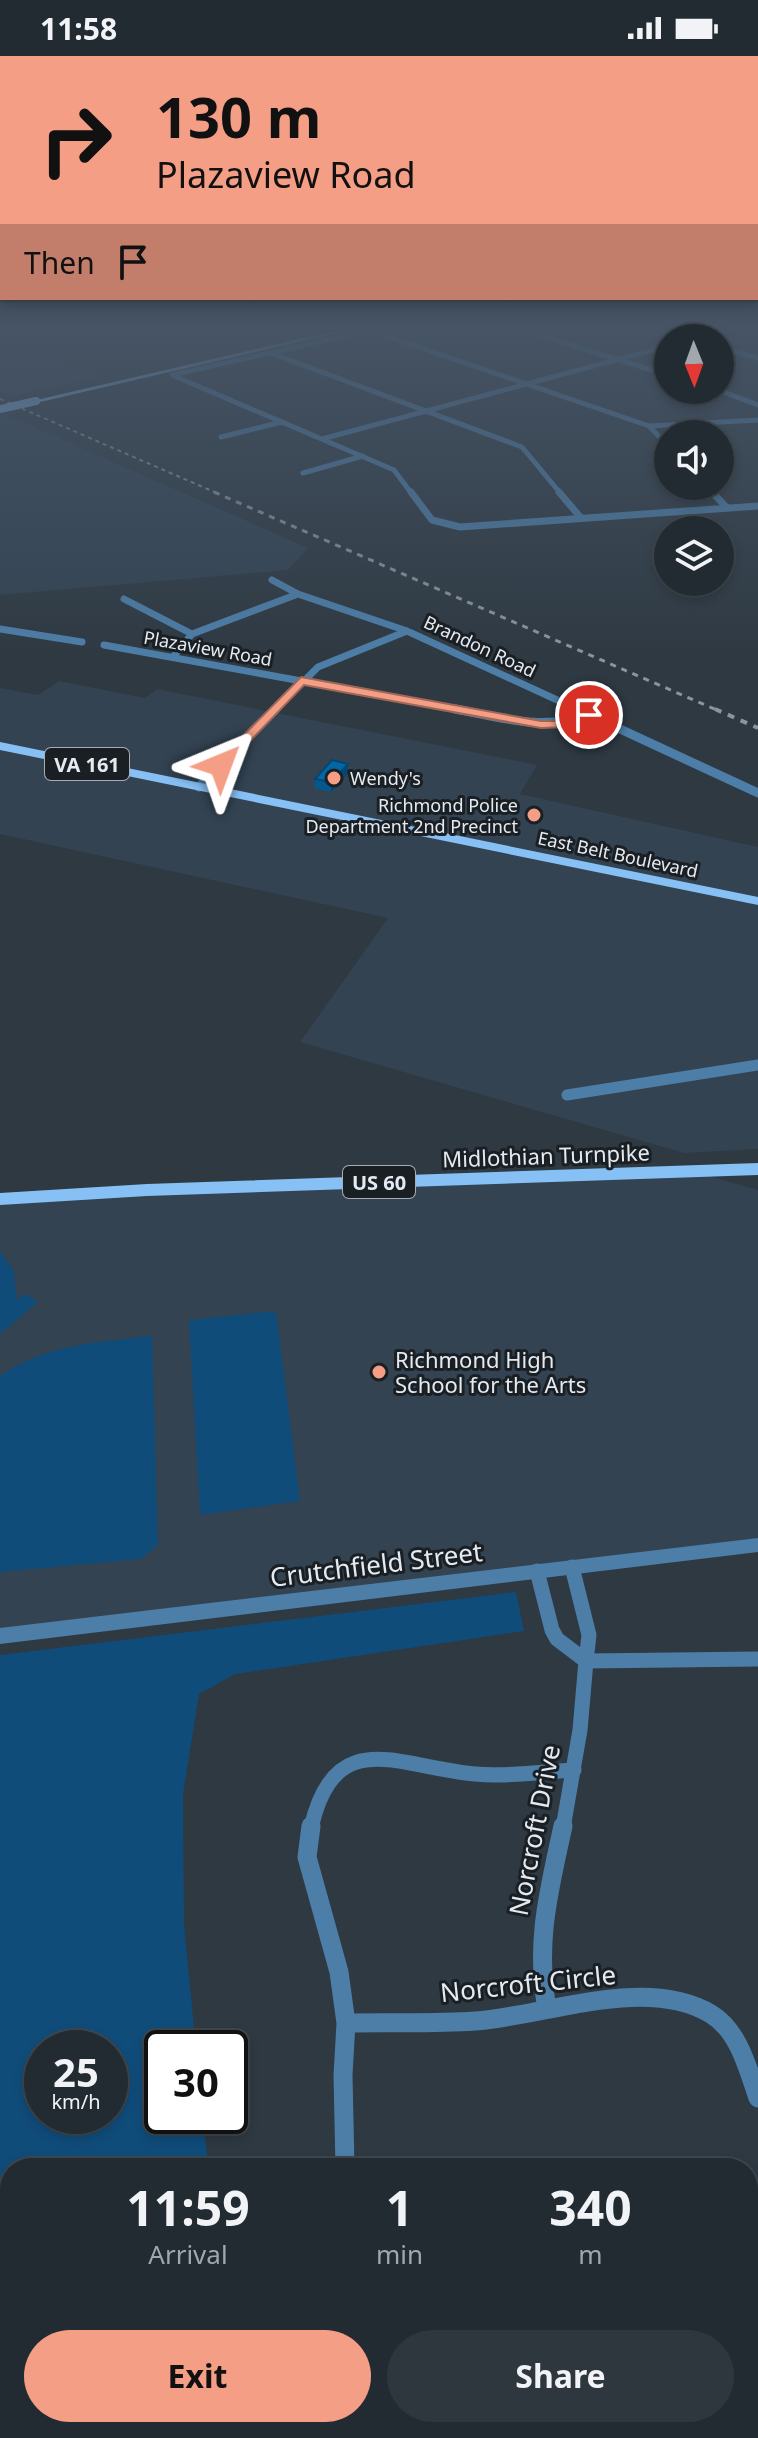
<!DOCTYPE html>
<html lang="en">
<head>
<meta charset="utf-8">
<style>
  body { margin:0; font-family:"Noto Sans",sans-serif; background:#2e373e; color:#f1f3f6; height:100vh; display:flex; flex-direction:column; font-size:30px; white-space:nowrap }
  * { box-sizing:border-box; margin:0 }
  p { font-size:26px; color:#a2a7ac }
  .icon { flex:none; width:44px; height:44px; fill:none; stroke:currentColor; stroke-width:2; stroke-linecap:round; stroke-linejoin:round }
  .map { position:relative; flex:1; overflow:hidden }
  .panel { position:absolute; left:0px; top:2102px; width:758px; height:280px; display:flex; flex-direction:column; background:#222b32; border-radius:32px 32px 0 0; box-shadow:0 4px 12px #0003,0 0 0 2px #3f474d }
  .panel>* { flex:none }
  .banner { position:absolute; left:0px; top:0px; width:758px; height:244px; box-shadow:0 4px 12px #0003,0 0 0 2px #3f474d; background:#f49e86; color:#111; overflow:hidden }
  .needle { width:52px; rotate:179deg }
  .tools { position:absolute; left:654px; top:268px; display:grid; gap:16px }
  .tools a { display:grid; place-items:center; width:80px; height:80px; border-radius:50%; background:#222b32; box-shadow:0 4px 12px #0003,0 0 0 2px #3f474d; font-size:40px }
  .speed { position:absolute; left:24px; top:1974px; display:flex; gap:16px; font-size:40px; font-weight:700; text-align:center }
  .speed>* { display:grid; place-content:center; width:104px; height:104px; border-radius:50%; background:#222b32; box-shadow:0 4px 12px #0003,0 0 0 2px #3f474d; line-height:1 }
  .speed small { font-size:20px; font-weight:400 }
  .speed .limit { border:4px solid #111; border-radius:12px; background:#fff; color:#111 }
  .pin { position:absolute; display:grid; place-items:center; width:68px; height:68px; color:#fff; margin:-34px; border:4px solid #fff; border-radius:50%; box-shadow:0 2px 8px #0007 }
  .me { position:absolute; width:88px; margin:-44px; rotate:44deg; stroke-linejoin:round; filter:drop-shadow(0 0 6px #0008) }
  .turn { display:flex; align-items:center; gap:28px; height:168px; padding:0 24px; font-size:36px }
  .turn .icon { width:104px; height:104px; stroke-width:2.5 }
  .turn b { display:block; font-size:56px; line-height:68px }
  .then { display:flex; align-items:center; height:76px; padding:0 24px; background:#0003; gap:16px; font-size:30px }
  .eta { display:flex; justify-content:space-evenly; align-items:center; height:136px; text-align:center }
  .eta b { font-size:48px; font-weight:700; line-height:56px }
  .button { display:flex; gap:16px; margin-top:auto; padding:16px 24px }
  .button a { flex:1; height:92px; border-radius:48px; background:#f49e86; color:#111; font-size:32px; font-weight:700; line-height:92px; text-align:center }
  .button a+a { background:#2e373e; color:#f1f3f6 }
  .status { display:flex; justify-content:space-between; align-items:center; height:56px; padding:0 40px; background:#222b32; direction:ltr }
  .status svg { height:22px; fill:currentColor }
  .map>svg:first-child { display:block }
</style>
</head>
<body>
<div class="status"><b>11:58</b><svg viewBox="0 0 49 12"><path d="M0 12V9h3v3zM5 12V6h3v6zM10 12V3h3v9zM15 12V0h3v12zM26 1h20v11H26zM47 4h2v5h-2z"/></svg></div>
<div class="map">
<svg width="758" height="2382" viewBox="0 0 758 2382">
  <rect width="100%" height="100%" fill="#2e3942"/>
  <path fill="#334352" d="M32 294 99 320 10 341 0 336V301Z
    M4 358 308 492 288 514 0 539V359Z
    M59 625 145 642 157 633 537 709 520 738 758 791V1093L684 1097 300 986 388 862 0 778V632L38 639Z
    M698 1117 758 1134V1489L0 1579V1143Z"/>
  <path fill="#104c7a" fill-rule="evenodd" d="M0 1195 14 1216 17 1244 26 1238 38 1246 0 1278Z
    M276 1255 300 1445 200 1459 189 1264Z
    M152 1280 158 1489 141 1503 0 1516V1320C43 1289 100 1286 152 1280Z
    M516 1536 524 1575 235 1618 199 1638 183 1738 184 1869 196 1992H162V2060H202L209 2112H10V2372H236V2382H0V1599ZM110 1992V2060H42V1992Z"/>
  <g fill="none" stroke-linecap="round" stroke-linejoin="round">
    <path stroke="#4d7ea8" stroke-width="5" d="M507 269 668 319
      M647 269 691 282
      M369 274 649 370 668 390
      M701 282 749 269
      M720 291 758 302
      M271 297 522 391 561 438
      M172 319 394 414 412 438
      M172 319 393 269
      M718 334 758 349
      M649 370 758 364
      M221 381 282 366
      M322 383 668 290
      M303 417 363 400
      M707 430 714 438"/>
    <path stroke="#4d7ea8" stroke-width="7" d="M411 436 432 464 460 471 758 450
      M559 436 581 462
      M712 436 727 452
      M272 524 298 538 407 575 581 655
      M124 543 192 578
      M0 573 82 586
      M104 589 466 655
      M173 601 192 578 298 538
      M274 655 318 611 407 575"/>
    <path stroke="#4d7ea8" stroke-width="9" d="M455 653C505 662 540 675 589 659
      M577 653 758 737
      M199 731 276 653"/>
    <path stroke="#4d7ea8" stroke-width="11" d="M567 1039 758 1009"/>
    <path stroke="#4d7ea8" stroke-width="15" d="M537 1515 552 1574 557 1583 586 1605 589 1579 572 1511
      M311 1772C335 1667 400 1712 475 1718 508 1721 541 1716 574 1714
      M563 1772 580 1674 586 1605 758 1603"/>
    <path stroke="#4d7ea8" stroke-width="19" d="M311 1770 307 1801 339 1916 346 1967 343 2019 345 2112
      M547 1953C535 1886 549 1835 563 1770
      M346 1967C389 1966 432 1968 475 1965 546 1960 645 1919 711 1958 739 1975 748 2013 758 2042
      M379 2372 381 2382"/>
    <path fill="#4d7ea8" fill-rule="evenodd" d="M758 1482V1496L0 1588V1572Z"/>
    <path fill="#86c0f4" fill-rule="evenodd" d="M360 269H373L36 347 32 345Z
      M0 686 758 841V849L0 694Z
      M758 1107V1119L147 1140 0 1149V1137L147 1128Z"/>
    <path stroke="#8c949c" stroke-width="2" stroke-dasharray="4 4" stroke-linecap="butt" d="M0 343 219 438"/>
    <path stroke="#8c949c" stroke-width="3" stroke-dasharray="6 6" stroke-linecap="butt" d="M214 436 719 655"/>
    <path stroke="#8c949c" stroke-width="4" stroke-dasharray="7 7" stroke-linecap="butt" d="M715 653 758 672"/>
    <path stroke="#86c0f4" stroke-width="8" d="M0 353 36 345"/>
  </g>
  <path fill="#03588e" d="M348 708V717L331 736 315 732V723Z"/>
  <path fill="#024774" d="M348 708V717L331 736V726Z"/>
  <path fill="#0366a5" stroke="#024774" stroke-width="2" d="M332 704 348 708 331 726 315 723Z"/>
  <linearGradient id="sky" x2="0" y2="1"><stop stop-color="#191f24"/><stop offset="0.45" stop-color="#465465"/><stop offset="1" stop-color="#465465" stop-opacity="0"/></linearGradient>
  <rect width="758" height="603" fill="url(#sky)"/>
  <path fill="#f49e86" stroke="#9f6757" stroke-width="2" d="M301 621 541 665H560L589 655 595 659 566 671 541 672 304 629 225 711H217V706Z"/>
  <g fill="#f49e86" stroke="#1a1f24" stroke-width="3">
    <circle cx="334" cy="722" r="8"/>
    <circle cx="534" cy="759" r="8"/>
    <circle cx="379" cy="1316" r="8"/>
  </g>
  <g text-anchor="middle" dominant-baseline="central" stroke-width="6" stroke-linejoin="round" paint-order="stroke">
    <g font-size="18" fill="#e4eaf1" stroke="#1a1f24">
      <text transform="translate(480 590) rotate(25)">Brandon Road</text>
      <text transform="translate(208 592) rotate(10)">Plazaview Road</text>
      <text transform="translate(618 798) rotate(12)">East Belt Boulevard</text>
    </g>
    <g font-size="18" fill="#e4eaf1" stroke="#1a1f24" text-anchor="start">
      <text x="350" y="722">Wendy's</text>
      <text x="518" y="749" text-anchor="end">Richmond Police<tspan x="518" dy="21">Department 2nd Precinct</tspan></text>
    </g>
    <g fill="#1a1f24" stroke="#a7adb4" stroke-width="2">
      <rect x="45" y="692" width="84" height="32" rx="6"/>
      <rect x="343" y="1110" width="72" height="32" rx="6"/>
    </g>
    <g font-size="20" font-weight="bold" fill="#e4eaf1">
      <text x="87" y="708">VA 161</text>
      <text x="379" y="1126">US 60</text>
    </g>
    <g font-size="22" fill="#e4eaf1" stroke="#1a1f24">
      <text transform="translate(546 1099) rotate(-2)">Midlothian Turnpike</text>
    </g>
    <g font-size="22" fill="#e4eaf1" stroke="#1a1f24" text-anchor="start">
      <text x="395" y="1303">Richmond High<tspan x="395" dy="25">School for the Arts</tspan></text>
    </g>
    <g font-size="26" fill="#e4eaf1" stroke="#1a1f24">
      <text transform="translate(376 1508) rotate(-7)">Crutchfield Street</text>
      <text transform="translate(534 1774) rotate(-79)">Norcroft Drive</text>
      <text transform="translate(528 1927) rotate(-6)">Norcroft Circle</text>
    </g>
  </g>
</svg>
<div class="tools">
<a><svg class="needle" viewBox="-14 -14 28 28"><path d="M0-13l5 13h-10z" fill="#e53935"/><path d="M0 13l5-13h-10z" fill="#a2a7ac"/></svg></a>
<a><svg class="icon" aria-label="sound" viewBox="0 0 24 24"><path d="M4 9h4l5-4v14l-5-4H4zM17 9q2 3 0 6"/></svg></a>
<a><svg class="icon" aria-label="layers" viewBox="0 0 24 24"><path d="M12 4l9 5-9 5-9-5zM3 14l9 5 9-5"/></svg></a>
</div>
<div class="speed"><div>25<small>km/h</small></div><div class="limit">30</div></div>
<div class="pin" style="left:589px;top:659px;background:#d93025"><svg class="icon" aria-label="arrive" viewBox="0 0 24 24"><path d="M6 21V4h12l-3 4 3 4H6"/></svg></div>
<svg class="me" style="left:221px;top:709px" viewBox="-20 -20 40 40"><path d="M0-17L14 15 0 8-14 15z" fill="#f49e86" stroke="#fff" stroke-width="4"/></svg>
<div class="banner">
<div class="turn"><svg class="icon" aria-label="right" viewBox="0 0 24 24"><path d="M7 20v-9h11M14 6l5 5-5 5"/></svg><div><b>130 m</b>Plazaview Road</div></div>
<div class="then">Then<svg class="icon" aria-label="arrive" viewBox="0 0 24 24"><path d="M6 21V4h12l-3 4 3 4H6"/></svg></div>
</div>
<section class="panel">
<div class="eta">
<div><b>11:59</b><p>Arrival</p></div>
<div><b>1</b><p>min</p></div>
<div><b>340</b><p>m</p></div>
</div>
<div class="button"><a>Exit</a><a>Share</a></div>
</section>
</div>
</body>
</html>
